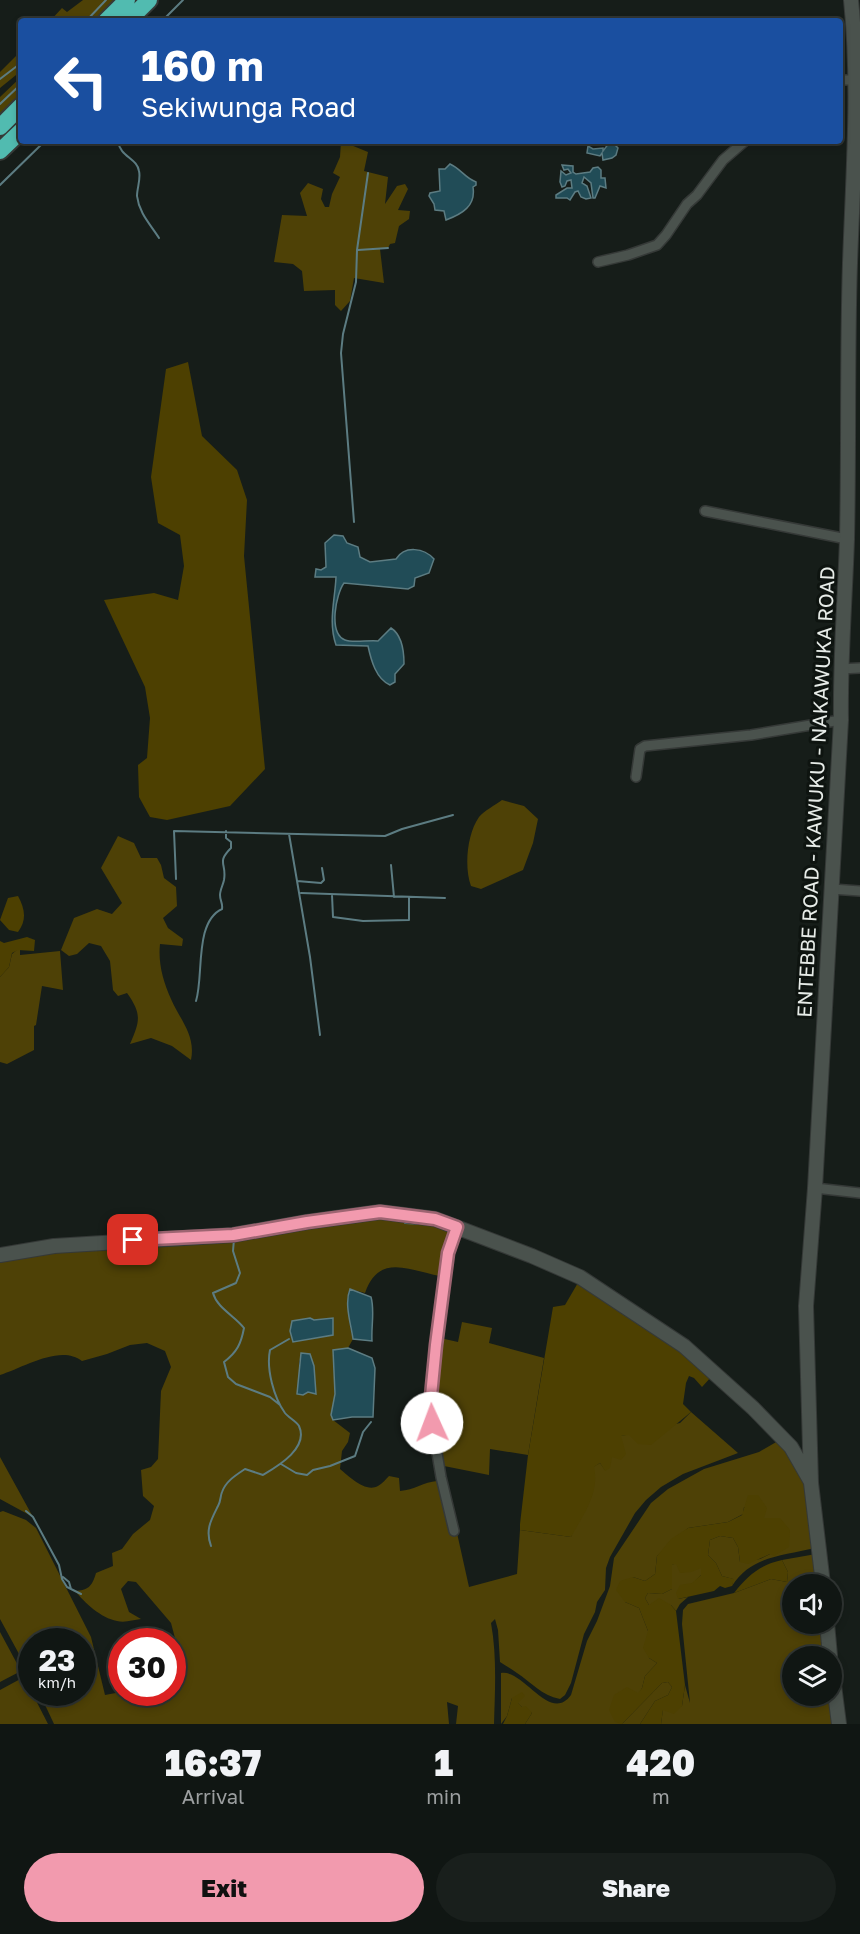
<!DOCTYPE html>
<html lang="en">
<head>
<meta charset="utf-8">
<style>
  body { margin:0; font-family:"Golos Text",sans-serif; background:#191f1c; color:#f1f3f6; height:100vh; display:flex; flex-direction:column; font-size:22px; white-space:nowrap }
  * { box-sizing:border-box; margin:0 }
  p { font-size:20px; color:#9c9fa0 }
  .icon { flex:none; width:33px; height:33px; fill:none; stroke:currentColor; stroke-width:2; stroke-linecap:round; stroke-linejoin:round }
  .map { position:relative; height:1724px; overflow:hidden }
  .panel { display:flex; flex-direction:column; background:#101613; flex:1 }
  .panel>* { flex:none }
  .top-card { position:absolute; left:18px; top:18px; width:825px; height:126px; border-radius:6px; box-shadow:0 3px 9px #0003,0 0 0 2px #303533; background:#1a4fa0; color:#fff; overflow:hidden }
  .tools { position:absolute; left:782px; top:1574px; display:grid; gap:12px }
  .tools a { display:grid; place-items:center; width:60px; height:60px; border-radius:50%; background:#101613; box-shadow:0 3px 9px #0003,0 0 0 2px #303533; font-size:30px }
  .speed { position:absolute; left:18px; top:1628px; display:flex; gap:12px; font-size:30px; font-weight:700; text-align:center }
  .speed>* { display:grid; place-content:center; width:78px; height:78px; border-radius:50%; background:#101613; box-shadow:0 3px 9px #0003,0 0 0 2px #303533; line-height:1 }
  .speed small { font-size:15px; font-weight:400 }
  .speed .limit { border:9px solid #d22; background:#fff; color:#111 }
  .pin { position:absolute; display:grid; place-items:center; width:51px; height:51px; color:#fff; margin:-26px; border-radius:12px; box-shadow:0 3px 9px #0006 }
  .me { position:absolute; width:66px; margin:-33px; rotate:358deg; stroke-linejoin:round; filter:drop-shadow(0 0 4px #0008) }
  .turn { display:flex; align-items:center; gap:21px; height:126px; padding:0 24px; font-size:27px }
  .turn .icon { width:78px; height:78px; stroke-width:2.5 }
  .turn b { display:block; font-size:42px; line-height:51px }
  .eta { display:flex; justify-content:space-evenly; align-items:center; height:102px; text-align:center }
  .eta b { font-size:36px; font-weight:800; line-height:42px }
  .cta { display:flex; gap:12px; margin-top:auto; padding:12px 24px }
  .cta a { flex:1; height:69px; border-radius:36px; background:#f29aae; color:#111; font-size:24px; font-weight:800; line-height:69px; text-align:center }
  .cta a+a { background:#191f1c; color:#f1f3f6 }
  .map>svg:first-child { display:block }
</style>
</head>
<body>
<div class="map">
<svg width="860" height="1724" viewBox="0 0 860 1724">
  <rect width="100%" height="100%" fill="#161d19"/>
  <path fill="#4e4106" fill-rule="evenodd" d="M83 0H116L96 21H50L62 8 67 12Z
    M21 51V71L0 88V72Z
    M21 77V98L0 118V97Z
    M341 141 368 152 364 171 388 177 385 204 397 186 405 184 408 189 398 210 410 211 409 219 399 226 395 243 390 244 388 248 380 249 384 283 354 278 350 301 341 311 335 305V290L304 291 302 271 293 264 274 262 282 215 307 216 300 193 308 183 323 189 321 199 325 207H329L332 194 340 177 333 173 340 157Z
    M502 800 524 806 538 819 533 843 523 870 481 889 471 886C464 867 467 834 479 817 484 811 495 805 502 800Z
    M118 836 134 843 141 858H157L161 865 164 878 176 887 177 906 163 918 168 928 183 939 182 946 160 944C158 963 163 981 171 999 180 1020 196 1035 191 1060L172 1046 151 1038 130 1044C140 1021 142 1014 127 993L118 996 113 990 110 961 101 946 89 943 77 954 69 956 61 950 74 918 97 909 112 914 122 903 101 868Z
    M18 949 20 950V955L60 951 63 990 42 986 36 1025 34 1026V1050L7 1064 0 1062V977L9 967 12 954Z
    M374 1216 453 1228 445 1248 440 1276C408 1270 379 1253 365 1293L350 1289 348 1293 350 1327 353 1339 348 1348 333 1350 335 1394 331 1415 333 1420 350 1433 348 1442 342 1451 340 1469C349 1476 365 1493 378 1486 382 1484 386 1479 389 1476L399 1478 400 1491C414 1490 424 1482 437 1481L449 1529 457 1533 469 1587 517 1574 520 1530 571 1537 593 1467 600 1463 605 1470 621 1436 680 1423 691 1412 738 1453 683 1474 661 1487 646 1500 635 1513 610 1557 606 1568 605 1590 597 1602 595 1612 584 1634 571 1683 565 1695 560 1699C541 1695 532 1683 517 1673 512 1669 506 1666 500 1662L498 1630 495 1619 491 1623C497 1656 495 1690 494 1724H456L458 1706 447 1702 449 1724H54L39 1692H82V1641H32L31 1676 0 1619V1512L3 1511 26 1520 36 1528 91 1637 105 1695 121 1692H172L173 1643 175 1638 171 1623 136 1582 128 1581 121 1589 129 1612 141 1619C133 1620 125 1623 117 1621 101 1618 85 1603 75 1591 88 1590 92 1587 96 1573L113 1566 112 1553 122 1549 133 1534 150 1520 154 1506 143 1496 141 1470 151 1467 158 1459 161 1391 171 1367 165 1351 147 1343 130 1345 107 1354 82 1361C60 1344 23 1368 0 1375V1261L40 1254ZM310 1318 314 1320 333 1318V1335L293 1342 292 1321ZM299 1360 316 1393H297L300 1373Z
    M462 1322 492 1328 489 1343 544 1358 528 1455 490 1449 489 1475 444 1466 434 1403 440 1338 458 1342Z
    M778 1441 788 1450 807 1483 815 1548C782 1556 751 1556 732 1586L733 1579 722 1576 716 1563 708 1555 710 1540 720 1536 733 1538 738 1547 740 1562 760 1559 770 1554 763 1518 744 1507 743 1514 728 1522 688 1528 657 1556 655 1574 645 1581 633 1577 625 1602 639 1608 648 1631 649 1658 657 1663 645 1676 642 1688 622 1724 662 1683 668 1682 672 1687 668 1695 655 1701 640 1724H525L532 1713 522 1707 512 1698 507 1716 501 1724V1673C524 1669 550 1724 571 1695L587 1641 597 1621 610 1586 614 1558 651 1503 668 1489 704 1469 759 1452Z
    M0 1457 33 1517 0 1499Z
    M816 1554 820 1584H792V1623H823L827 1656H792V1695H831L834 1724H661L663 1709 682 1706 685 1685 690 1703 682 1624 683 1610 688 1604 734 1593 771 1579 787 1582 788 1572 782 1560Z
    M676 1563 701 1567V1575L678 1599 688 1597 680 1604 676 1611 671 1605H649L645 1598 648 1593 662 1594 672 1589V1565Z
    M0 1632 21 1671 0 1682Z
    M24 1677 48 1724H0V1690Z"/>
  <path fill="#4d4001" d="M188 362 202 436 237 470 247 500 244 556 265 769 230 806 167 820 150 817 139 797 138 765 147 758 150 718 145 687 104 600 154 593 178 600 184 566 180 535 158 523 151 477 166 369Z
    M18 896C25 909 27 920 18 932L9 930 0 920 8 898Z
    M27 937 35 940 34 951 18 950 12 953 9 967 0 977V941L4 943Z
    M579 1281 685 1349 712 1376 702 1387 694 1378 689 1376 686 1383 683 1404 691 1412 651 1445 638 1444 629 1435 621 1436 626 1454 621 1460 612 1457 610 1468 605 1471 600 1463 594 1467C600 1493 583 1515 571 1537L520 1530V1524L528 1455 553 1307 565 1305Z
    M748 1495H758L767 1508 764 1518H780L790 1530 789 1547 774 1556 770 1554 748 1564 740 1562 738 1547 733 1538 720 1536 710 1540 708 1555 716 1563 722 1576 734 1579 732 1586 725 1588 720 1586 714 1591 678 1599 676 1593 680 1585 692 1583 701 1575V1568L691 1572 680 1573 676 1564 672 1565V1589L662 1594 648 1593 645 1598 649 1605 659 1598 671 1605 676 1611 685 1685 682 1706 674 1714 663 1710 661 1724H640L655 1701 668 1695 672 1687 668 1682 662 1683 622 1724 615 1722 609 1710 614 1695 627 1687 638 1693 642 1688 645 1676 657 1663 649 1658 643 1648 648 1631 639 1608 625 1602 616 1590 620 1581 633 1577 645 1581 655 1574 657 1556 671 1539 688 1528 728 1522 742 1515Z
    M782 1560 788 1572 787 1582 771 1579 734 1593C748 1575 760 1565 782 1560Z
    M522 1692 525 1696 518 1703 522 1707 526 1706 532 1713 525 1724H503L507 1716 512 1698Z"/>
  <path fill="#214c57" stroke="#5c7c82" stroke-width="1.5" d="M609 143 614 144 618 148 616 155 612 158 603 160 602 153 600 156 587 153 588 146 593 149 603 148V151Z
    M450 164C461 169 465 178 476 182V185L473 187C476 206 462 214 446 220L444 211 435 210 434 204 429 196 430 193 440 191 439 169H445Z
    M562 165 573 166V172L576 174 590 172 593 168 598 167 601 170V178H605L606 188 600 186 595 198H593L591 183 584 177 582 183 587 186 591 198 586 199 581 197 578 191 575 192 570 200 567 198H556V195L567 188H572L571 180 567 181 565 186 562 187 560 182 561 171 566 175 571 173 568 169 564 170Z
    M334 535 343 536 347 543 358 547 360 557 370 562 396 559C405 545 424 548 434 559L429 573 415 578 414 586 408 589 344 583C336 594 328 633 345 640 351 643 369 640 378 641L391 628C402 635 404 652 404 664L395 674V682L390 685C376 679 371 660 368 646L336 645C328 622 335 600 336 577H315L316 569 321 570 326 567 325 543Z
    M350 1289 371 1297C375 1311 371 1326 372 1341L353 1339C351 1324 344 1304 350 1289Z
    M310 1318 314 1320 333 1318V1335L293 1342 290 1331 292 1321Z
    M348 1348 372 1358 375 1368 373 1417H352L333 1420 331 1415 335 1394 333 1350Z
    M301 1353 310 1354 314 1366 316 1394 308 1392 303 1395 297 1394Z"/>
  <g fill="none" stroke-linecap="round" stroke-linejoin="round">
    <path stroke="#5c7c82" stroke-width="2" d="M86 21 106 0
      M162 21 183 0
      M0 79 21 63
      M0 104 21 84
      M118 141C120 157 137 158 139 171 141 179 137 188 137 196 139 213 150 224 159 238
      M0 185 45 141
      M358 250 388 248
      M354 522 341 353 343 334 356 282 357 250 368 173
      M289 834 310 957 320 1035
      M391 865 394 897
      M176 879 174 831 385 836 402 829 453 815
      M297 881 321 883 324 880 322 868
      M301 893 445 898
      M332 895 333 917 363 921 409 920V898
      M196 1001C204 976 194 922 222 909 223 903 220 901 220 895 220 890 223 885 224 880 227 863 216 863 231 848V842L226 838V831
      M405 1223 422 1224
      M234 1239 233 1251 240 1273 236 1283 213 1293C217 1308 235 1316 244 1328 241 1344 237 1352 224 1362L228 1377 236 1384 270 1397 280 1405
      M281 1464 296 1473 307 1475 313 1470 330 1466 355 1456 363 1432 371 1422
      M26 1511 33 1517 59 1565 62 1579 67 1587 81 1594
      M211 1546C205 1530 211 1520 218 1506 221 1501 220 1497 222 1492 226 1481 236 1475 245 1469L263 1475C278 1466 309 1448 299 1426 296 1421 289 1418 285 1413 274 1398 266 1369 270 1350L289 1339
      M63 1577 69 1582 71 1589"/>
    <g stroke="#353937" stroke-width="12">
      <path id="street" d="M840 80H855
        M598 262 628 255 657 245 666 235 687 204 697 195 723 160 745 141
        M705 511 847 539
        M840 669 860 668
        M636 777 640 749 645 746 751 735 841 720
        M832 889 860 891
        M815 1188 860 1193
        M454 1531 441 1477 432 1423 431 1396 448 1253 457 1227"/>
    </g>
    <g stroke="#353937" stroke-width="16">
      <path id="secondary" d="M0 1255 54 1246 233 1235 307 1222 380 1212 435 1219 532 1256 580 1277 684 1346 753 1408 791 1447 811 1482
        M823 1584 811 1483 806 1306 815 1188 841 720C840 660 845 600 847 539 849 447 847 355 850 263 853 175 860 87 851 0
        M827 1623 830 1656
        M831 1662 839 1724"/>
    </g>
    <g stroke="#353937" stroke-width="20">
      <path id="highway" d="M106 21 127 0
        M128 21 149 0
        M0 127 21 106
        M0 151 21 131"/>
    </g>
    <use href="#street" stroke="#4a524d" stroke-width="9"/>
    <use href="#secondary" stroke="#4a524d" stroke-width="14"/>
    <use href="#highway" stroke="#51bbb0" stroke-width="16"/>
  </g>
  <g fill="none" stroke-linecap="round" stroke-linejoin="round">
    <g stroke="#9d6471" stroke-width="15">
      <path id="route" d="M133 1240 233 1235 307 1222 380 1212 435 1219 457 1227 448 1253 436 1345 431 1396 432 1423"/>
    </g>
    <use href="#route" stroke="#f29aae" stroke-width="10"/>
  </g>
  <g text-anchor="middle" dominant-baseline="central" stroke-width="6" stroke-linejoin="round" paint-order="stroke">
    <g font-size="20" fill="#e7ece8" stroke="#0e1410">
      <text transform="translate(815 792) rotate(-87)">ENTEBBE ROAD - KAWUKU - NAKAWUKA ROAD</text>
    </g>
  </g>
</svg>
<div class="tools">
<a><svg class="icon" aria-label="sound" viewBox="0 0 24 24"><path d="M4 9h4l5-4v14l-5-4H4zM17 9q2 3 0 6"/></svg></a>
<a><svg class="icon" aria-label="layers" viewBox="0 0 24 24"><path d="M12 4l9 5-9 5-9-5zM3 14l9 5 9-5"/></svg></a>
</div>
<div class="speed"><div>23<small>km/h</small></div><div class="limit">30</div></div>
<div class="pin" style="left:133px;top:1240px;background:#d93025"><svg class="icon" aria-label="arrive" viewBox="0 0 24 24"><path d="M6 21V4h12l-3 4 3 4H6"/></svg></div>
<svg class="me" style="left:432px;top:1423px" viewBox="-20 -20 40 40"><circle r="19" fill="#fff"/><path d="M0-13L10 11 0 6-10 11z" fill="#f29aae"/></svg>
<div class="top-card">
<div class="turn"><svg class="icon" aria-label="left" viewBox="0 0 24 24"><path d="M17 20v-9H6M10 6l-5 5 5 5"/></svg><div><b>160 m</b>Sekiwunga Road</div></div>
</div>
</div>
<section class="panel">
<div class="eta">
<div><b>16:37</b><p>Arrival</p></div>
<div><b>1</b><p>min</p></div>
<div><b>420</b><p>m</p></div>
</div>
<div class="cta"><a>Exit</a><a>Share</a></div>
</section>
</body>
</html>
